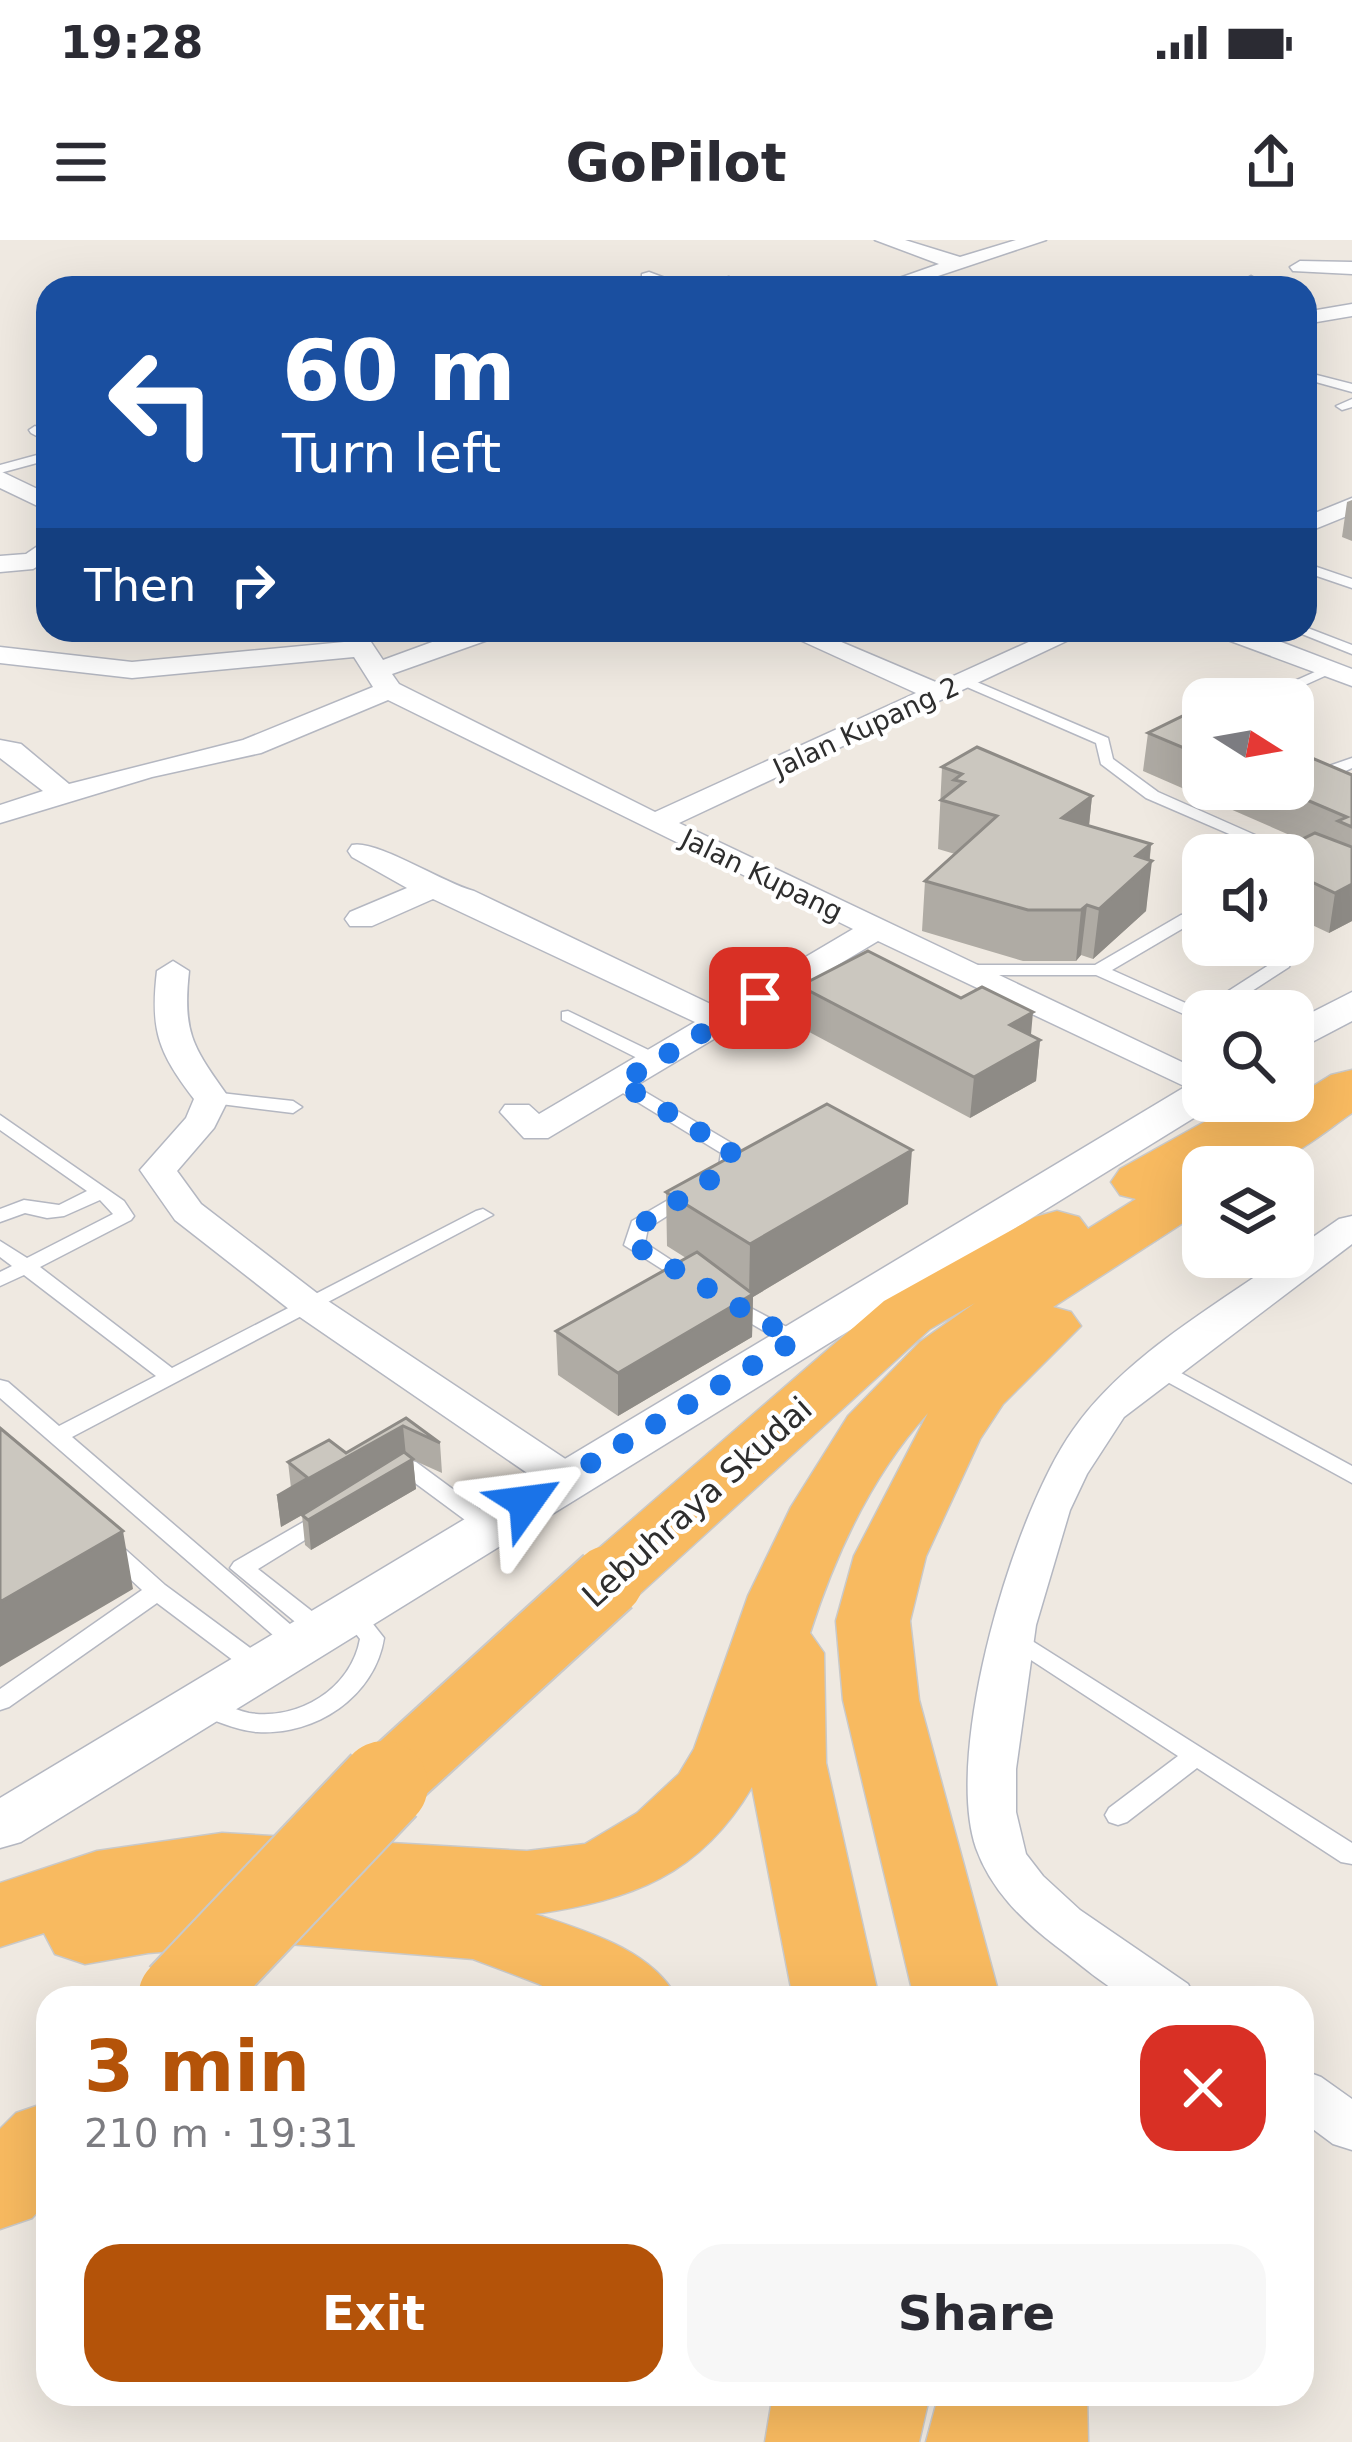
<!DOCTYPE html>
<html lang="en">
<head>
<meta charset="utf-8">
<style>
  body { margin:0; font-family:"DejaVu Sans",sans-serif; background:#f7f7f7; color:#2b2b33; height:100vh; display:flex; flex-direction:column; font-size:45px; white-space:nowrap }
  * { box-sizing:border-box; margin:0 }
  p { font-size:39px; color:#7c7c81 }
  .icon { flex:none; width:66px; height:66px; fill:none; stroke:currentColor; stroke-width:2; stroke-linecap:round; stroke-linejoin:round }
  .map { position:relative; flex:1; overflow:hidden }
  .side { position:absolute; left:36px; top:1746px; width:1278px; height:420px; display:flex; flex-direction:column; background:#fff; border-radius:36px; box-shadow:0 12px 48px #0002 }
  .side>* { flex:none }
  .top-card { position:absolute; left:36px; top:36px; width:1281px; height:366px; border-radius:36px; box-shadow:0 12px 48px #0002; background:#1a4fa0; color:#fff; overflow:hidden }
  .needle { width:78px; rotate:101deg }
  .fabs { position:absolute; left:1182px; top:438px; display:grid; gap:24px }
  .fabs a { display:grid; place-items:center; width:132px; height:132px; border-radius:24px; background:#fff; box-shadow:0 12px 48px #0002; font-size:60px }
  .pin { position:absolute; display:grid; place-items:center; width:102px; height:102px; color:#fff; margin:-51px; border-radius:24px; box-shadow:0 6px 18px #0006 }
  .me { position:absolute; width:132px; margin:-66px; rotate:59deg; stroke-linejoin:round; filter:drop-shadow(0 0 9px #0008) }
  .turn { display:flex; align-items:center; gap:42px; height:252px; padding:0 48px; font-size:54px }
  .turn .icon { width:156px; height:156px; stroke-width:2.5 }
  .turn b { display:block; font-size:84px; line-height:102px }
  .then { display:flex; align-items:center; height:114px; padding:0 48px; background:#0003; gap:24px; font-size:45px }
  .round { display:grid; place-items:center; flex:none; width:126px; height:126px; border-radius:36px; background:#f7f7f7 }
  .head { display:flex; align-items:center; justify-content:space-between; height:204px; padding:0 48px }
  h1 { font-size:72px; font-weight:700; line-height:90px; color:#b45309 }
  .action { display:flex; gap:24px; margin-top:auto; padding:24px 48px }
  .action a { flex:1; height:138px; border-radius:36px; background:#b45309; color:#fff; font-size:48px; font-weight:700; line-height:138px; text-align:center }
  .action a+a { background:#f7f7f7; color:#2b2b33 }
  .status { display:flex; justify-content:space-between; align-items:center; height:84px; padding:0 60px; background:#fff; direction:ltr }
  .status svg { height:33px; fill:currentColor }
  header { display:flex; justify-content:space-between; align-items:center; height:156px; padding:0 48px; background:#fff; font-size:54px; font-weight:700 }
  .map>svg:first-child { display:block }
</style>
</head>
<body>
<div class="status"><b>19:28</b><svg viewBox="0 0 49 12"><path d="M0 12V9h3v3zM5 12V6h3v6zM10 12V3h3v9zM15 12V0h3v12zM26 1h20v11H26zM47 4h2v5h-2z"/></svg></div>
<header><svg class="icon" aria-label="menu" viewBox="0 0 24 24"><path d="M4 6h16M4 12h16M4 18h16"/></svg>GoPilot<svg class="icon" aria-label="share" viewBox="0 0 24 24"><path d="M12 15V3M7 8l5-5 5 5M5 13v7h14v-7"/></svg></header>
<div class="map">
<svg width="1352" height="2202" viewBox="0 0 1352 2202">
  <rect width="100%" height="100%" fill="#efe9e1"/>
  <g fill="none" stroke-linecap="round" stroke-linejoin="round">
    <g stroke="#b4b7c1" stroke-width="3">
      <path id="service" d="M729 37 733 42 696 48 697 46Z
        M901 38 923 46 924 48 897 43Z
        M1305 132 1352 144V152L1305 139Z
        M1352 159V167L1342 170 1336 166Z
        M35 186 48 193V202L31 193 29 190Z
        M48 212V220L0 233V225Z
        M1305 323 1352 339V348L1305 332Z
        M1305 387 1352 405V414L1292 390Z
        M1326 427 1338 430 1274 459H1254Z
        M965 437 1108 498 1113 519 1158 552 1300 615 1293 620V615H1278L1146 558 1101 524 1096 503 960 444V438Z
        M1352 518V528L1324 541 1352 556V567L1305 542 1323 528Z
        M1203 671V681L1192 683 1112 730 1190 765 1216 759 1275 721 1276 714 1264 705H1285L1294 712 1289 727 1235 762 1251 771 1220 769 1188 776 1096 735H963L954 730 963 725H1095L1181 675Z
        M568 771 663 817 666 821 663 825H651L562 780V772Z
        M620 837 738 907 741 911C738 928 732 944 711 939L708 935 719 926 721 913 613 847 611 843Z
        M212 852 293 861 302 867 293 873 205 862 203 858 205 854Z
        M0 875 124 961 134 976 131 980 40 1027 172 1128 476 971 483 969 493 975 72 1197 305 1397 309 1403 305 1409H289L0 1158V1140L8 1142 59 1186 156 1136 24 1035 0 1046V1032L12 1026 0 1017V1001L27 1018 113 974 100 960 64 976 47 978 25 973 0 982V969L24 960 59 965 87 951 0 890Z
        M687 949 697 955 694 959 648 988 645 1003 697 1037 700 1041 697 1045 690 1047 624 1005 632 981Z
        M728 1056 802 1095 805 1100 802 1105H788L721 1066 718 1062Z
        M1159 1121 1352 1226V1243L1151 1133 1148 1128Z
        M408 1220 416 1222 496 1281 499 1286 496 1291H480L407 1237 394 1242 386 1240 383 1235 386 1230Z
        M326 1269 334 1272 337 1277 334 1282 258 1329 327 1383 331 1389 327 1395H311L230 1328 234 1322Z
        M109 1299 117 1302 165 1345 268 1421 271 1427 268 1433H250L157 1363 9 1467 0 1470V1449L142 1350 101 1312 98 1307 101 1302Z
        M350 1363 358 1365 384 1398C375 1456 316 1496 257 1492 235 1490 214 1480 193 1472L190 1466 193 1460C212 1455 230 1469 249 1473 298 1481 351 1449 360 1399L338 1371 342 1365Z
        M1010 1387 1352 1603V1624L1341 1622 1197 1528 1127 1582 1118 1585 1109 1582 1105 1575 1109 1568 1178 1516 1002 1401 998 1395 1002 1389Z"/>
    </g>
    <g stroke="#b4b7c1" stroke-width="3">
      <path id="minor" d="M875 0H905L960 17 1016 0H1046L902 48H871L939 24Z
        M1300 21 1352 22V34L1293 31 1290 27Z
        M649 32 681 44 684 48H656L642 42V34Z
        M1251 36 1271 48 1244 46 1241 42Z
        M563 41 574 44 577 48 553 47Z
        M1352 64V76L1305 84V72Z
        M0 231 48 254V271L0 248Z
        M1352 258V274L1305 293V277Z
        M48 299V320L33 329 0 332V316L26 314Z
        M337 390H363L383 420 465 390H503L499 396 392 434 399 444 655 572 916 453 778 390H813L938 443 1055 390H1090L679 583 1203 832V855L878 701 548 898H524L500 872 505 865H529L539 874 695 782 433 659 372 686H350L345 679 350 672 407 648 352 617 348 611 352 605C376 599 443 643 474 651L719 768 853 689 388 460 261 513 152 537 0 583V565L43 551 0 518V500L21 504 69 544 243 500 373 447 354 417 132 438 0 423V407L132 422 344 402Z
        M1213 390H1250L1352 429V446L1217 396Z
        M173 721 189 731C182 795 194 808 229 858L214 888 177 931 201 964 322 1057 579 1228 585 1238 579 1248 564 1252 549 1248 294 1073 175 980 140 930 186 878 194 859C158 812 150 790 157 731Z
        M1352 976V1004L1124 1177 1087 1234 1070 1270 1036 1385 1016 1529V1572L1026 1614 1043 1636 1080 1670 1188 1744 1195 1758C1177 1758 1149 1763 1131 1758 1111 1752 1074 1719 1056 1706 1022 1680 991 1650 976 1608 943 1511 1014 1273 1073 1190 1124 1117 1213 1067 1284 1017H1293V1011L1339 979Z
        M1302 1830 1321 1837 1352 1859V1910L1333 1904 1302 1881Z"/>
    </g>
    <g stroke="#b4b7c1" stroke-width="3">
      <path id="tertiary" d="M1352 752V781L1293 812V782Z
        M1203 841V861L1218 863 21 1602 0 1608V1558L1188 845Z"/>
    </g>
    <g stroke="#c9c9c9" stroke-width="3">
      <path id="trunk" d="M1352 830V873C1321 893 1266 946 1230 917L1203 927V970L1053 1067 1071 1072 1081 1086 1003 1164 980 1199 926 1316 910 1381 919 1460 1000 1758H914L843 1460 836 1381 854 1316 928 1173C872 1234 835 1315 810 1393L824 1413 826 1523 879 1758H793L752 1547C700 1635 632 1660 535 1674 585 1691 651 1709 677 1758H563L539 1744 473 1719 276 1703 148 1713 85 1724 55 1714 44 1693 0 1707V1643L97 1611 222 1593 527 1611 585 1604 637 1573 679 1534 694 1509 748 1356 791 1267 848 1176 920 1102 975 1063 930 1089 634 1359 608 1366 582 1359 571 1341 582 1323 884 1061 1035 977 1057 971 1079 977 1088 989 1136 959 1120 955 1111 942 1120 929 1242 861H1293V845L1307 850 1331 835Z
        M48 1862V1961L32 1978 0 1989V1889L16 1873Z
        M773 2154H930L919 2202H765Z
        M939 2154H1087L1088 2202H926Z"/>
    </g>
    <use href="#service" fill="#fff" fill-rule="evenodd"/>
    <use href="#minor" fill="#fff" fill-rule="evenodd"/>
    <use href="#tertiary" fill="#fff" fill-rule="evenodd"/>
    <use href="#trunk" fill="#f8ba60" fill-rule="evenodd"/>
    <g stroke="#c9c9c9" stroke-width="74" stroke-linecap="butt">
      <path id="trunk-bridge-far1" d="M381 1548 608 1341"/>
    </g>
    <g stroke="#c9c9c9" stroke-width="92" stroke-linecap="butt">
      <path id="trunk-bridge" d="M182 1758 384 1545"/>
    </g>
    <use href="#trunk-bridge-far1" stroke="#f8ba60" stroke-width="70"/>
    <use href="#trunk-bridge" stroke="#f8ba60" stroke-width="88"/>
  </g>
  <path fill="#afaba4" d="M1352 260V301L1342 297 1347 262Z
    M1203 473V549H1293L1352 535V681L1329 693 1293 676V615L1301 600 1143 531 1148 493Z
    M942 527 1092 556 1089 586 1151 604 1146 671 1093 719 1081 715 1076 721H1023L922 691 925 641 955 614 938 609Z
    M800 746 1040 800 1036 841 970 878 798 786Z
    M666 952 908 964 753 1057 752 1097 618 1176 558 1135 556 1091 686 1018 667 1006Z
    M406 1178 440 1203 442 1233 413 1220 416 1249 311 1310 305 1305 302 1275 281 1287 277 1256 291 1248 288 1222 346 1213Z"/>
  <path fill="#8e8b86" d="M1092 556 1087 604 1062 578Z
    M1151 604 1149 624 1152 621 1146 671 1093 719 1099 669 1136 616Z
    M1352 644V681L1329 693 1335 653Z
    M1087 665 1081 715 1076 721 1081 670Z
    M1033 772 1030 806 1040 800 1036 841 970 878 974 837 1010 785Z
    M912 910 908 964 753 1057 752 1097 618 1176V1133L749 1056 750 1004Z
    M403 1186 406 1216 281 1287 277 1256Z
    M413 1219 416 1249 311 1310 308 1280Z
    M123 1291 133 1349 0 1427V1362Z"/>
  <path fill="#cbc7bf" stroke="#8e8b86" stroke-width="3" d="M1195 470 1203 473V516L1148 493Z
    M977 507 1092 556 1062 578 1151 604 1136 616 1152 621 1099 669 1087 665 1081 670H1028L925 641 997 576 941 560 964 542 954 540 962 534 942 527Z
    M1293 510 1352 535V587L1338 581 1347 577 1281 549H1293Z
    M1315 593 1352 607V644L1335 653 1293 633V615H1270Z
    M868 711 961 758 982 747 1033 772 1010 785 1040 800 974 837 800 746Z
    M827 864 912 910 750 1004 666 952Z
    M697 1012 753 1054 618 1133 556 1091Z
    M406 1178 440 1203 403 1186 277 1256 308 1238 288 1222 329 1200 346 1213Z
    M0 1188 123 1291 0 1362Z
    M404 1212 413 1219 308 1280 302 1275Z"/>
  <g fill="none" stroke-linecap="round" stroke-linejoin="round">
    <path stroke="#1a73e8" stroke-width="21" stroke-dasharray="0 37.8" d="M526 1262 795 1100 634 1005 639 986 728 928 731 911 620 843 760 758"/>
  </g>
  <g text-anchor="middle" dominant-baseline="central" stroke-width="9" stroke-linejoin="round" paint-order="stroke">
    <g font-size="27" fill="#2e2e2e" stroke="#fff">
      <text transform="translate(866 487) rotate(-25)">Jalan Kupang 2</text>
      <text transform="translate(762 635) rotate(26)">Jalan Kupang</text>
    </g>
    <g font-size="33" fill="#2e2e2e" stroke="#fff">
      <text transform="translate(697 1262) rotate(-42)">Lebuhraya Skudai</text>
    </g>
  </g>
</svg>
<div class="fabs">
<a><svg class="needle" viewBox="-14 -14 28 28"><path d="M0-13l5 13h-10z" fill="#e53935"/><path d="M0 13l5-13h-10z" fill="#7c7c81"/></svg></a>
<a><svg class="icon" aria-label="sound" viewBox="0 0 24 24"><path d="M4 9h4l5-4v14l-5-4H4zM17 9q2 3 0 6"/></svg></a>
<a><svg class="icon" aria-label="search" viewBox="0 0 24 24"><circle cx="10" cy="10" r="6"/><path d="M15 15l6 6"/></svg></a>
<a><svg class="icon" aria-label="layers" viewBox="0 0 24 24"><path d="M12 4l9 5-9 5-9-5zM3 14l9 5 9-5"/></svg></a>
</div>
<div class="pin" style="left:760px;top:758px;background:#d93025"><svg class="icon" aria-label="arrive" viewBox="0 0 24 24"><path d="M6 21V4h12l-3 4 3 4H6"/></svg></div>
<svg class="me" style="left:526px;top:1262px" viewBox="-20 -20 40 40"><path d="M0-17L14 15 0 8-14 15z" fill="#1a73e8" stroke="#fff" stroke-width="4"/></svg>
<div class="top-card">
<div class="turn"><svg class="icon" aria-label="left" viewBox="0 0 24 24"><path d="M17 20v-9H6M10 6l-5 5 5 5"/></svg><div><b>60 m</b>Turn left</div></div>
<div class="then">Then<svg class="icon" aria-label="right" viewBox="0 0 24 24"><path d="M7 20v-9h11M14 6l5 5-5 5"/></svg></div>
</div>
<section class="side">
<div class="head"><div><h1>3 min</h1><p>210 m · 19:31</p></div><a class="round" style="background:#d93025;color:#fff"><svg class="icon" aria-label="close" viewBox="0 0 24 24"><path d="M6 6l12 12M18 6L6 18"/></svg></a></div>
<div class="action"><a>Exit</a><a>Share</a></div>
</section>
</div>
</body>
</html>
